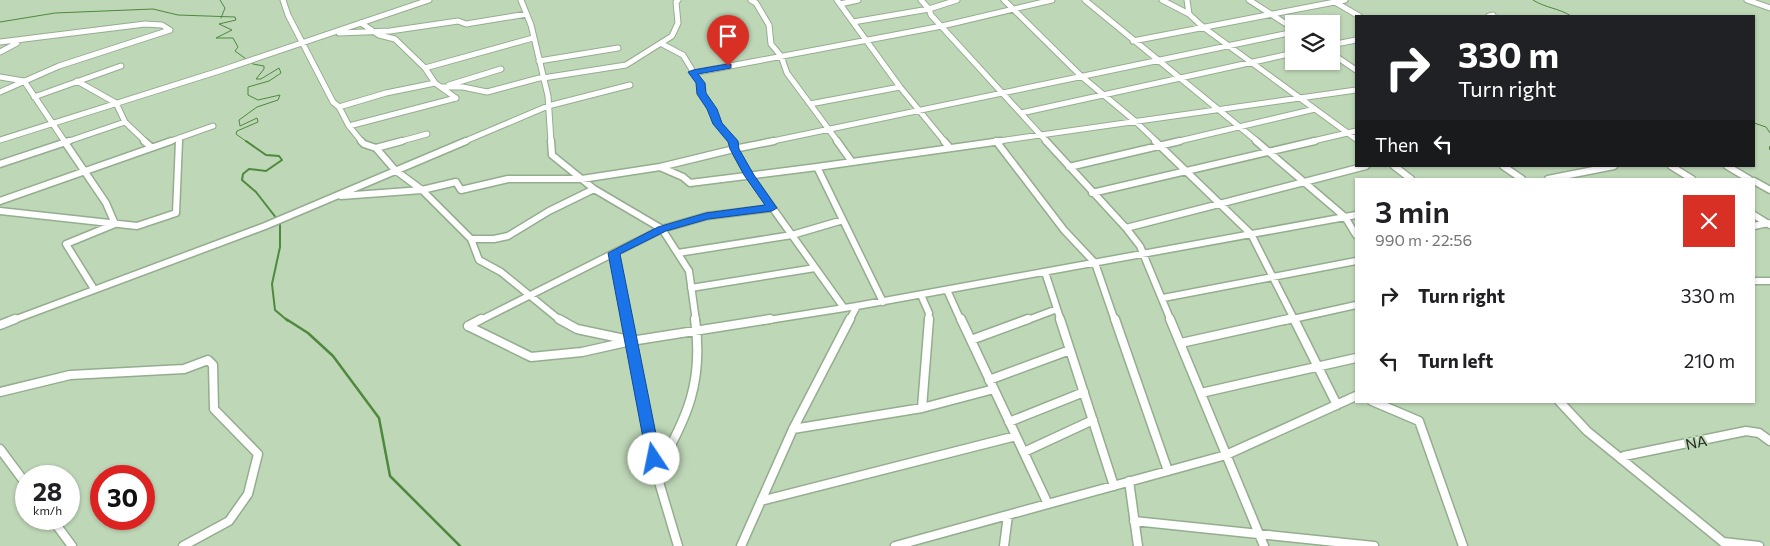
<!DOCTYPE html>
<html lang="en">
<head>
<meta charset="utf-8">
<style>
  body { margin:0; font-family:Commissioner,sans-serif; background:#f2f2f2; color:#202124; height:100vh; display:flex; flex-direction:column; font-size:19px; white-space:nowrap }
  * { box-sizing:border-box; margin:0 }
  p { font-size:16px; color:#757577 }
  .icon { flex:none; width:28px; height:28px; fill:none; stroke:currentColor; stroke-width:2; stroke-linecap:round; stroke-linejoin:round }
  .map { position:relative; flex:1; overflow:hidden }
  .side { position:absolute; left:1355px; top:178px; width:400px; height:225px; display:flex; flex-direction:column; background:#fff; border-radius:0px; box-shadow:0 1px 4px #0004 }
  .side>* { flex:none }
  .guide { position:absolute; left:1355px; top:15px; width:400px; height:152px; border-radius:0px; box-shadow:0 1px 4px #0004; background:#202124; color:#fff; overflow:hidden }
  .buttons { position:absolute; left:1285px; top:15px; display:grid; gap:10px }
  .buttons a { display:grid; place-items:center; width:55px; height:55px; border-radius:0px; background:#fff; box-shadow:0 1px 4px #0004; font-size:25px }
  .speed { position:absolute; left:15px; top:465px; display:flex; gap:10px; font-size:25px; font-weight:700; text-align:center }
  .speed>* { display:grid; place-content:center; width:65px; height:65px; border-radius:50%; background:#fff; box-shadow:0 1px 4px #0004; line-height:1 }
  .speed small { font-size:12px; font-weight:400 }
  .speed .limit { border:8px solid #d22; background:#fff; color:#111 }
  .pin { position:absolute; display:grid; place-items:center; width:42px; height:42px; color:#fff; margin:-51px -21px; border-radius:50% 50% 50% 0; rotate:-45deg; box-shadow:0 0 5px #0007 }
  .pin .icon { rotate:45deg }
  .me { position:absolute; width:55px; margin:-28px; rotate:349deg; stroke-linejoin:round; filter:drop-shadow(0 0 4px #0008) }
  .turn { display:flex; align-items:center; gap:18px; height:105px; padding:0 20px; font-size:22px }
  .turn .icon { width:65px; height:65px; stroke-width:2.5 }
  .turn b { display:block; font-size:35px; line-height:42px }
  .then { display:flex; align-items:center; height:48px; padding:0 20px; background:#0003; gap:10px; font-size:19px }
  .round { display:grid; place-items:center; flex:none; width:52px; height:52px; border-radius:0px; background:#f2f2f2 }
  .headline { display:flex; align-items:center; justify-content:space-between; height:85px; padding:0 20px }
  h1 { font-size:30px; font-weight:600; line-height:38px }
  ul { padding:0; list-style:none }
  li { display:flex; align-items:center; gap:15px; height:65px; padding:0 20px }
  li div { flex:1 }
  li b { display:block; font-size:19px }
  li em { font-style:normal }
  .map>svg:first-child { display:block }
</style>
</head>
<body>
<div class="map">
<svg width="1770" height="546" viewBox="0 0 1770 546">
  <rect width="100%" height="100%" fill="#bed7b7"/>
  <g fill="none" stroke-linecap="round" stroke-linejoin="round">
    <path stroke="#4e893e" stroke-width="1" d="M220 0 225 8 221 18
      M1533 0C1545 8 1559 8 1571 16
      M0 22 55 13 153 9 178 15 235 17 236 20 219 24 232 30 216 38H233L238 47 235 51 253 64 264 66V69L256 79H261L279 68 281 73 269 81 248 87V95L258 100 280 95 278 100 257 107 239 120 240 126 257 118 258 122 237 131 236 134 247 142
      M1754 123 1766 127 1770 133"/>
    <path stroke="#4e893e" stroke-width="2" d="M246 141 266 155 279 156 282 160 266 171 249 169 243 174 242 180 256 192 277 219
      M1770 147V149
      M280 223V247L272 284 275 310 288 321"/>
    <path stroke="#4e893e" stroke-width="2.5" d="M286 319 308 333 333 356 379 418 390 476 460 546"/>
    <g stroke="#95ad8f" stroke-width="7">
      <path id="minor-far2" d="M283 0 288 15 333 102 339 107 349 126 362 142
        M521 0 531 25 548 96 551 142
        M751 0 756 3 769 25 771 44 781 56 787 73 810 104
        M837 0 900 87 945 142
        M957 0 929 9 931 15 1047 142
        M1004 0 1081 76 1135 121 1157 142
        M1085 0 1258 142
        M1162 0 1189 14
        M1187 0 1189 14 1203 27 1356 139
        M1249 0 1294 29
        M1747 0 1770 8
        M1335 2 1359 16
        M840 4 858 0
        M1489 16 1493 15
        M853 22 929 9 921 0
        M361 23 379 35 395 39 425 68 435 83 456 98
        M339 33 390 31 458 21 466 24 527 14
        M1133 41 1345 0
        M0 42 145 24 162 25 170 30
        M662 44 683 55 700 83 701 94 712 109 718 124 733 142
        M1331 45 1356 40
        M0 52 17 43
        M1331 53 1356 70
        M539 61 618 48
        M425 68 533 38
        M693 73 942 26 1052 0
        M0 77 24 81 65 142
        M543 78 626 65 672 36 678 23 676 2 678 0
        M77 81 116 103 125 122 146 142
        M449 85 501 69
        M442 87H463L487 92 543 77
        M0 92 59 66 170 30
        M34 97 121 66
        M339 107 386 93 435 83
        M1021 113 1294 53
        M349 126 456 98
        M0 140 219 71 429 0
        M66 142 125 122
        M168 142 213 126
        M179 142V138
        M398 142 427 134
        M463 142 548 106 630 85
        M768 142 1294 32
        M838 142 810 104 900 87
        M992 142 1356 90
        M1175 142 1315 109
        M1309 142 1356 131"/>
    </g>
    <g stroke="#95ad8f" stroke-width="9">
      <path id="minor-far1" d="M64 141 106 203 115 224 66 244 94 289
        M144 141 151 147
        M361 141 364 144 376 148 395 170 422 190 471 239 479 260 501 272 561 321
        M551 141 552 155 594 189 662 229 689 271 696 321
        M774 141 734 149 749 175 844 308
        M837 141 852 162
        M944 141 950 148
        M996 141 1064 230 1095 263 1115 321
        M1046 141 1126 228 1140 246 1171 321
        M1155 141 1251 234 1295 321
        M1256 141 1345 217 1356 235
        M376 148 402 141
        M0 164 69 141
        M1394 166 1411 179
        M1503 166 1522 179
        M1671 166 1692 179
        M1727 166 1749 179
        M660 167 734 149 733 141
        M817 167 1001 141
        M1069 167 1180 141
        M1548 179 1614 166
        M1754 181 1770 190
        M1092 193 1315 141
        M341 196 422 190 456 182 461 190 508 179H582L660 167 683 177 690 183 817 167 883 302
        M0 201 171 141
        M0 211 137 226 176 213 179 141
        M1754 215 1770 225
        M1754 226 1768 223
        M1126 228 1366 166
        M471 239H494L508 236 549 211 594 189
        M678 253 792 235 843 220
        M1045 272 1061 321
        M1754 281H1770
        M691 288 815 268
        M947 290 961 321
        M921 295 929 313 928 321
        M1163 298 1356 261
        M11 321 265 226 466 141
        M479 321 614 253
        M627 321 614 253 662 229 707 216 772 208
        M762 321 857 306 1356 215
        M849 321 857 306
        M1025 321 1057 309
        M1284 321 1356 305"/>
    </g>
    <g stroke="#95ad8f" stroke-width="11">
      <path id="minor" d="M559 319 577 329 629 340
        M627 319 656 472
        M961 319 1048 504
        M1060 319 1114 486
        M1115 319 1168 471
        M1170 319 1264 546
        M1294 319 1337 405
        M0 325 15 319
        M468 326 531 357 582 352 631 341 770 319
        M468 326 481 319
        M971 340 1028 319
        M1181 343 1289 319
        M989 380 1070 350
        M0 392 70 375 184 369 208 360 213 365 214 409 258 454 248 494 229 521 183 546
        M1201 393 1356 358
        M1372 401 1419 421 1463 546
        M1559 401 1587 431 1728 546
        M922 408 929 319
        M1009 422 1084 392
        M793 429 922 408 994 389
        M0 449 26 484
        M1024 452 1093 420
        M1621 459 1624 456 1746 431 1759 433 1770 441
        M1129 481 1138 546
        M761 501 1016 436
        M52 519 72 546
        M1134 521 1374 546
        M1723 542 1759 546
        M678 546 656 472C687 419 704 382 695 319
        M741 546 793 429 850 319
        M895 546 1226 455 1356 396
        M1004 546 1008 515"/>
    </g>
    <use href="#minor-far2" stroke="#fff" stroke-width="5"/>
    <use href="#minor-far1" stroke="#fff" stroke-width="6"/>
    <use href="#minor" stroke="#fff" stroke-width="8"/>
  </g>
  <path fill="#1a73e8" stroke="#114b97" d="M728 64H731V68L698 74 705 83 706 93 717 109 722 123 738 141 739 149 754 175 777 208 772 211 708 219 666 231 620 254 661 459 659 463 654 465 649 463 647 459 608 253 658 227 706 213 765 205 744 175 730 149 728 142 713 124 707 109 697 94 696 83 688 72 693 70Z"/>
  <g text-anchor="middle" dominant-baseline="central" stroke-width="4" stroke-linejoin="round" paint-order="stroke">
    <g font-size="15" fill="#1e271c" stroke="#bed7b7">
      <text transform="translate(1696 442) rotate(-12)">NA</text>
    </g>
  </g>
</svg>
<div class="buttons">
<a><svg class="icon" aria-label="layers" viewBox="0 0 24 24"><path d="M12 4l9 5-9 5-9-5zM3 14l9 5 9-5"/></svg></a>
</div>
<div class="speed"><div>28<small>km/h</small></div><div class="limit">30</div></div>
<div class="pin" style="left:728px;top:66px;background:#d93025"><svg class="icon" aria-label="arrive" viewBox="0 0 24 24"><path d="M6 21V4h12l-3 4 3 4H6"/></svg></div>
<svg class="me" style="left:654px;top:459px" viewBox="-20 -20 40 40"><circle r="19" fill="#fff"/><path d="M0-13L10 11 0 6-10 11z" fill="#1a73e8"/></svg>
<div class="guide">
<div class="turn"><svg class="icon" aria-label="right" viewBox="0 0 24 24"><path d="M7 20v-9h11M14 6l5 5-5 5"/></svg><div><b>330 m</b>Turn right</div></div>
<div class="then">Then<svg class="icon" aria-label="left" viewBox="0 0 24 24"><path d="M17 20v-9H6M10 6l-5 5 5 5"/></svg></div>
</div>
<section class="side">
<div class="headline"><div><h1>3 min</h1><p>990 m · 22:56</p></div><a class="round" style="background:#d93025;color:#fff"><svg class="icon" aria-label="close" viewBox="0 0 24 24"><path d="M6 6l12 12M18 6L6 18"/></svg></a></div>
<ul>
<li><svg class="icon" aria-label="right" viewBox="0 0 24 24"><path d="M7 20v-9h11M14 6l5 5-5 5"/></svg><div><b>Turn right</b></div><em>330 m</em></li>
<li><svg class="icon" aria-label="left" viewBox="0 0 24 24"><path d="M17 20v-9H6M10 6l-5 5 5 5"/></svg><div><b>Turn left</b></div><em>210 m</em></li>
</ul>
</section>
</div>
</body>
</html>
